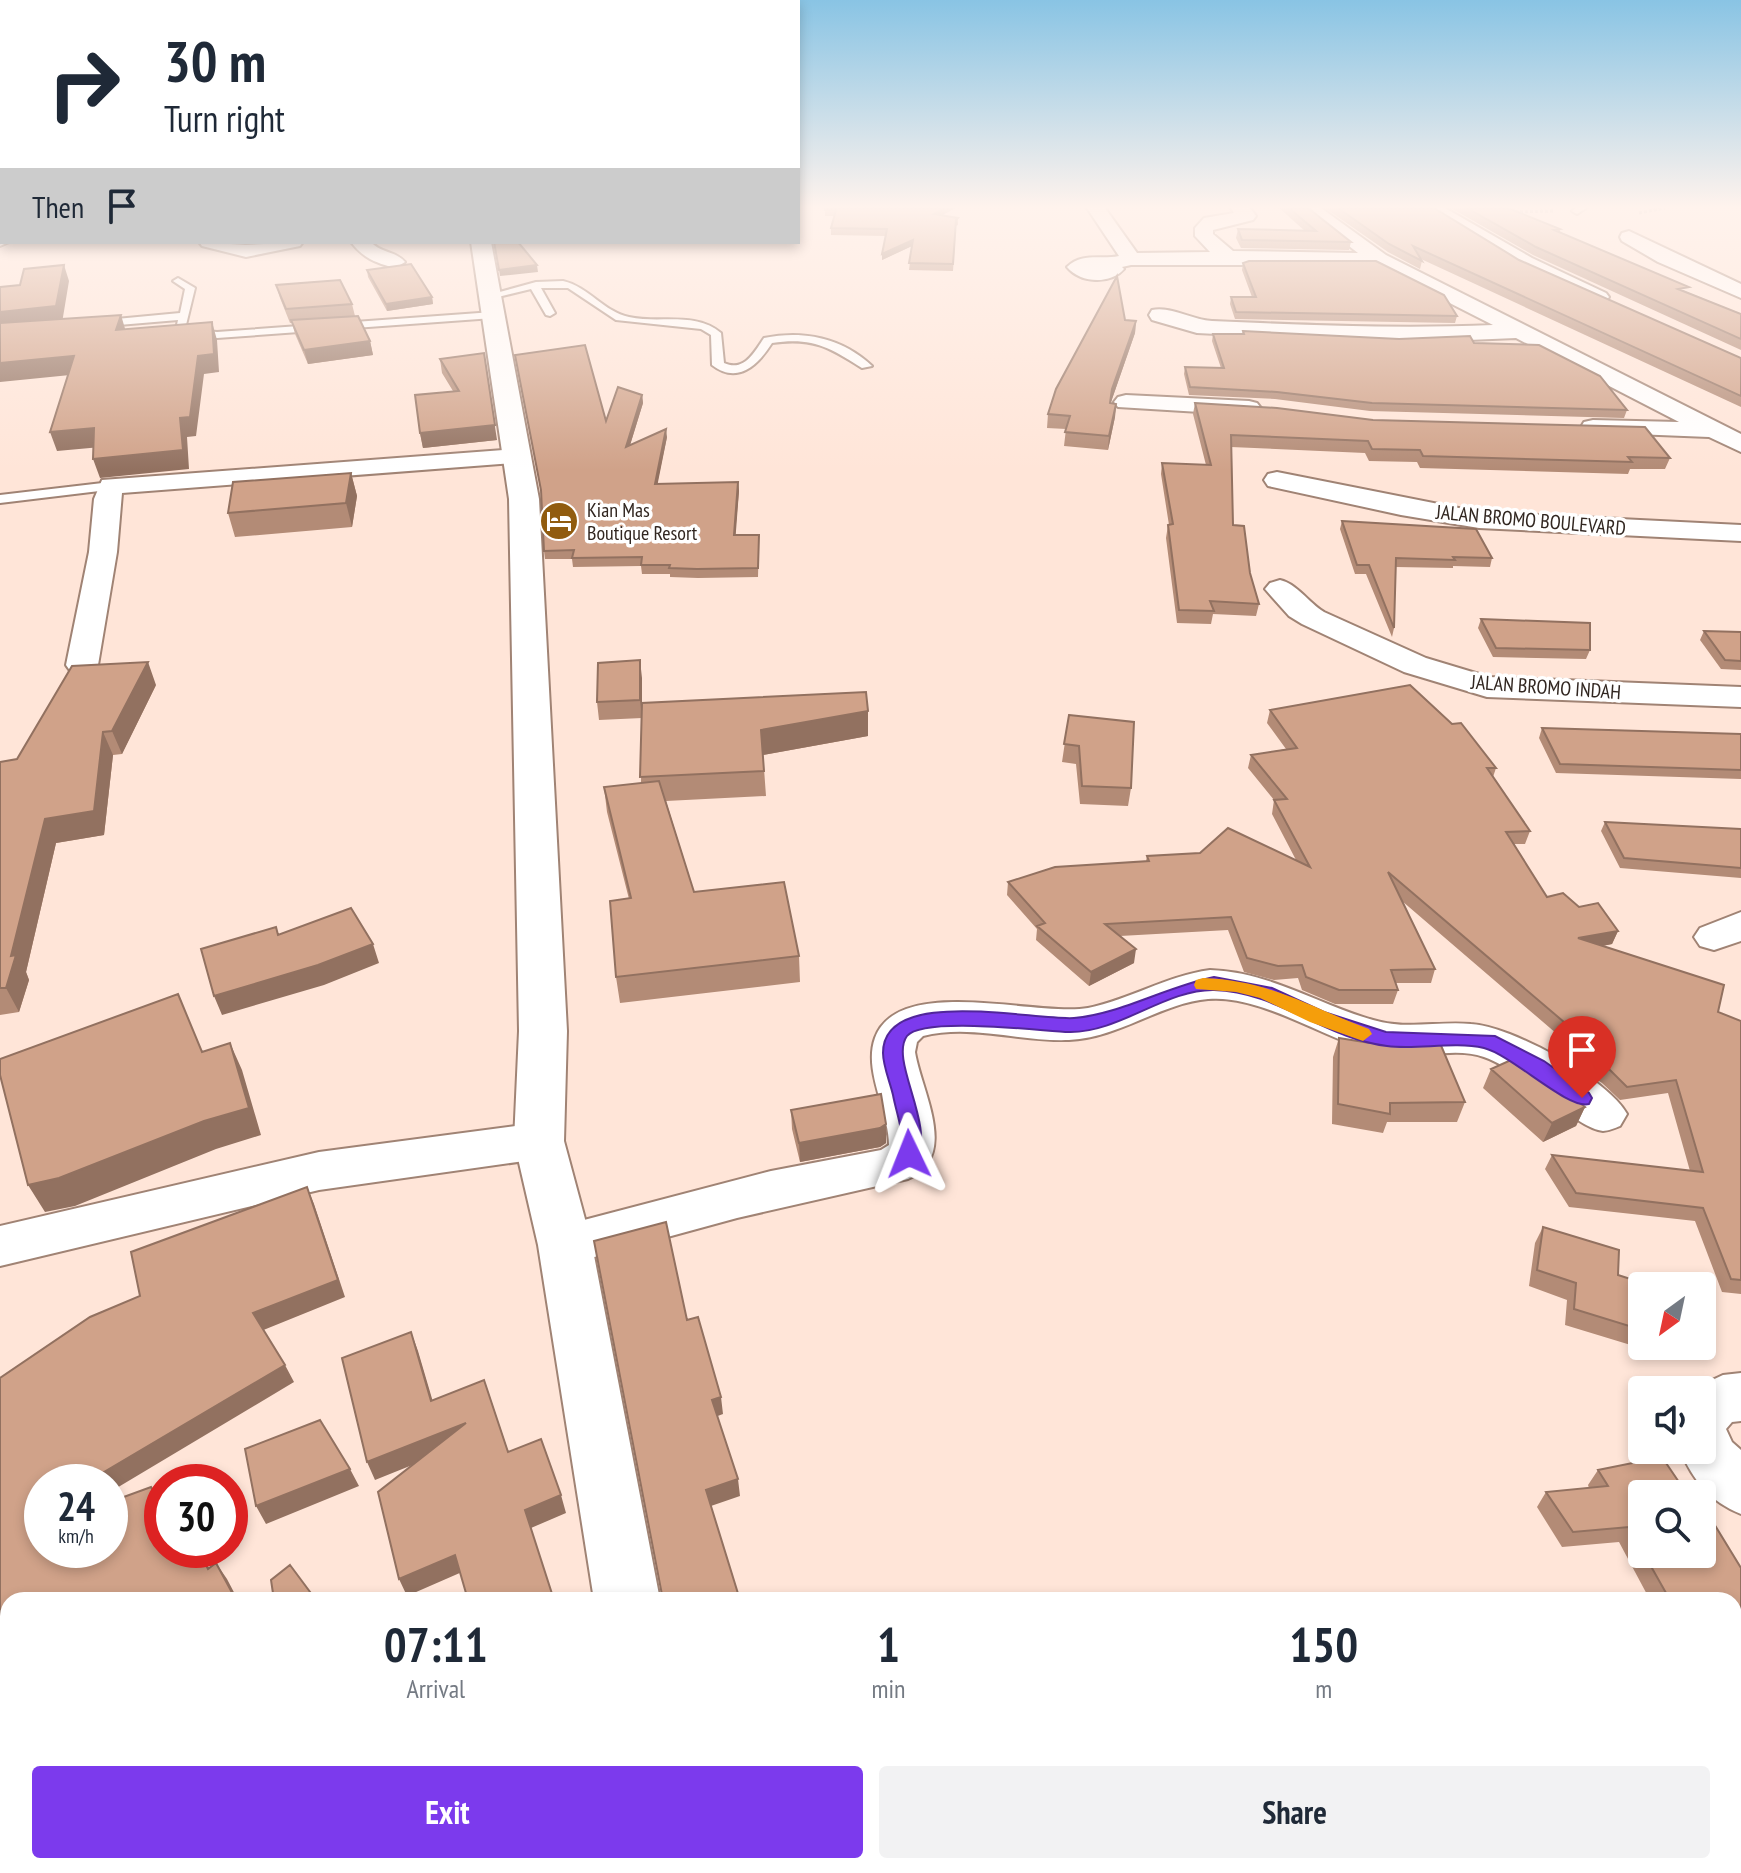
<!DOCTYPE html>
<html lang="en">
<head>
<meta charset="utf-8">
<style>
  body { margin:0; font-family:"PT Sans Narrow",sans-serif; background:#f2f2f3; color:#1f2937; height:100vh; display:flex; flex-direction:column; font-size:30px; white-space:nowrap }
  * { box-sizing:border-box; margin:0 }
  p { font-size:26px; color:#747a83 }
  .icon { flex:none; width:44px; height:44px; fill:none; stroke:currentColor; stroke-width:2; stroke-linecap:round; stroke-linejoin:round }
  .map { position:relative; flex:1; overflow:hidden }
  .side { position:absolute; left:0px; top:1592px; width:1742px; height:282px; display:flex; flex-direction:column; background:#fff; border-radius:24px 24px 0 0; box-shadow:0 4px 12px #0003 }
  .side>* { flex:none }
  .guide { position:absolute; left:0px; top:0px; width:800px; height:244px; box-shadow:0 4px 12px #0003; background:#fff; color:#1f2937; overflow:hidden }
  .needle { width:52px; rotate:213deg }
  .fabs { position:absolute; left:1628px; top:1272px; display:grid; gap:16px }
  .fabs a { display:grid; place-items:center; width:88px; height:88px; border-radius:8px; background:#fff; box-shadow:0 4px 12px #0003; font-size:40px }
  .speed { position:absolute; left:24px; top:1464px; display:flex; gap:16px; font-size:40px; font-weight:700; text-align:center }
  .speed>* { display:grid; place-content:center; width:104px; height:104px; border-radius:50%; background:#fff; box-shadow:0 4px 12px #0003; line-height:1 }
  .speed small { font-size:20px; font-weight:400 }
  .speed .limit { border:12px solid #d22; background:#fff; color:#111 }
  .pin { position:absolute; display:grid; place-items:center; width:68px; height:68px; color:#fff; margin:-82px -34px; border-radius:50% 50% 50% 0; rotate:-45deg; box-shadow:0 0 8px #0007 }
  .pin .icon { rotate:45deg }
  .me { position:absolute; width:88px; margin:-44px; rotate:358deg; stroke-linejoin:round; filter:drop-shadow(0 0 6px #0008) }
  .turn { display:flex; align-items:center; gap:28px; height:168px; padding:0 32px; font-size:36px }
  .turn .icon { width:104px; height:104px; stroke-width:2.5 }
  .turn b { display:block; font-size:56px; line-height:68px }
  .then { display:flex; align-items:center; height:76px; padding:0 32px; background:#0003; gap:16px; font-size:30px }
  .eta { display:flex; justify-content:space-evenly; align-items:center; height:136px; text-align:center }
  .eta b { font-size:48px; font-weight:800; line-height:56px }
  .cta { display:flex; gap:16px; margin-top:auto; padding:16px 32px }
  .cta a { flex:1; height:92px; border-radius:8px; background:#7c3aed; color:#fff; font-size:32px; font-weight:800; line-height:92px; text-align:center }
  .cta a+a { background:#f2f2f3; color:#1f2937 }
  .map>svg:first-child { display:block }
</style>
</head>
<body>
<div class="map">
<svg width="1741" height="1873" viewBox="0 0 1741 1873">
  <rect width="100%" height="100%" fill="#ffe5d8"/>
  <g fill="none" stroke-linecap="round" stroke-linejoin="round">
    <g stroke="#a08374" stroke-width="4">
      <path id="lane" d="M1576 208H1586L1577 214 1572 211Z
        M178 278 195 288 185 329 217 332 493 312 498 315 493 318 217 338 175 334 178 320 95 327 90 324 95 321 180 313 185 289 173 281Z
        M563 281C589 287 604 312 629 317 660 324 695 311 721 333L724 363C744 372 754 353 764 338 804 330 842 338 872 366L862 368C829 347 812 337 772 343 758 365 738 385 712 365L711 335 701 329 616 320 568 288H541L555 313 550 316 546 315 531 289 490 299 485 296 536 282Z
        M111 482 118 486 116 489 0 503V495Z"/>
    </g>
    <g stroke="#a08374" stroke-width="4">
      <path id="street" d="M1087 208H1105L1137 253 1210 252 1195 236V228L1204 218 1234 213 1231 208H1250L1256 216 1253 220 1213 230V234L1233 251 1358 253 1300 208H1321L1386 255 1741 434V452L1709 437 1584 432 1581 427 1584 422 1593 420 1679 422 1516 338 1397 343 1197 333 1152 320 1149 315 1152 310C1171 306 1192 320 1212 321 1306 325 1399 329 1493 325L1375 265H1131L1122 267 1124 269C1110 285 1080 283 1067 267 1082 252 1101 260 1119 256Z
        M1423 208H1445L1532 258 1606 293 1609 297 1606 301C1586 306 1439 226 1423 208Z
        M1629 231 1741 284V298L1658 262 1622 241 1620 237 1622 233Z
        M2 233V242H9L0 246Z
        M199 242 246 245 303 242 300 246 246 257 202 246Z
        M351 242H371C380 253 396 251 405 262L395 268C376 263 363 258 351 242Z
        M1126 395 1249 401 1257 403 1261 408 1257 413 1249 415 1118 407 1114 402 1118 397Z
        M517 449 526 452 530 457 526 462 122 493 117 552 98 665 93 672 82 675 71 672 66 665 89 552 94 499 102 480Z
        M1277 472 1479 512 1741 525V541L1479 528 1401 515 1268 486 1264 480 1268 474Z
        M1280 580C1297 584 1308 602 1324 612L1426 658 1489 677 1741 687V707L1487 697 1404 672 1302 624 1289 616 1265 589 1270 583Z
        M1741 912V941L1714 950 1700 946 1694 937 1700 928Z
        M1210 970C1270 972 1317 1004 1373 1020 1405 1030 1438 1021 1471 1024 1511 1026 1608 1079 1627 1114L1620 1126C1615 1128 1608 1131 1603 1131 1576 1129 1519 1068 1484 1057 1452 1046 1415 1061 1381 1054 1327 1041 1262 994 1208 999 1161 1003 1119 1038 1069 1040 1021 1042 971 1024 923 1036L917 1042 915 1052C921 1091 960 1156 908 1179L737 1218 565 1265 548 1259 540 1245 548 1231 565 1225 771 1171 881 1150 889 1145C889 1111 863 1071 875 1038 898 974 1037 1017 1088 1008 1129 1000 1166 976 1210 970Z
        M539 1123 555 1128 562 1141 555 1154 539 1159 319 1190 0 1266V1226L319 1152Z
        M1741 1373V1421L1732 1422 1726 1429 1732 1442 1741 1450V1514C1709 1501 1693 1480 1680 1450H1702V1390H1691L1723 1375Z"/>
    </g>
    <g stroke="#a08374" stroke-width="4">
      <path id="secondary" d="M471 242H491L539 499 567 1031 564 1141 592 1245 660 1600H594L538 1245 514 1141 519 1031 509 499Z
        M640 1866H714L716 1873H640Z"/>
    </g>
    <path stroke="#8f7e74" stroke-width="3" stroke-dasharray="3 2" stroke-linecap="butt" d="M1515 212 1553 211
      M1639 213 1665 208"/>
    <use href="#lane" fill="#fff" fill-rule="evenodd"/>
    <use href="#street" fill="#fff" fill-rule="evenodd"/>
    <use href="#secondary" fill="#fff" fill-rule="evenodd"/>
  </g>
  <path fill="#b38b76" d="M955 208 942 215 958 218V225L956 226 953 271 909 270 912 246 882 260 886 236 831 235V228L834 216H825V210Z
    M1279 208H1308L1351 242 1349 250 1241 248 1236 238 1238 229 1305 231Z
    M1325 208H1434L1519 260 1741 358V407L1421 259 1422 261 1420 269 1388 252Z
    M1451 208H1508L1560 229V232L1687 292 1741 314V350L1533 255Z
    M1243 263 1457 316 1455 323 1235 319 1230 304 1231 297H1252L1242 270Z
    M367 270 432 297 433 304 387 311 368 277Z
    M276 285 352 304 355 316 370 341 373 355 308 364 295 334 292 323H290L280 298Z
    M1125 320 1136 321 1135 333 1111 402V403L1116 404 1115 417 1108 450 1064 446 1066 429 1047 428 1048 414Z
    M1243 331 1474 343 1627 410 1624 418 1370 411 1275 399 1189 395 1184 374 1185 367 1221 368 1212 341 1213 334H1242Z
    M440 359 497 440 423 448 420 433 453 391 442 373Z
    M642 395 643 403 630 445 667 437 657 484 738 482 739 491 735 535H759L758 577 698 578 670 577V574H642L641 566 573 567 572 559H545L544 551 606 421Z
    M1195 403 1670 458 1665 469H1630L1628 474 1420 468 1417 462 1369 461 1365 453 1231 447 1233 525 1250 573 1259 604 1256 616 1213 614 1211 624 1177 623 1166 538 1168 525H1169L1161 474 1162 463 1206 465 1193 414Z
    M351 473 357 496 352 527 235 537 228 513Z
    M1342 521 1492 558 1490 567 1453 566V568L1396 567 1394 628 1392 637 1366 574H1355L1340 529Z
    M1481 619 1590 650 1586 659 1493 657 1478 628Z
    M1704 631 1741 632V670L1721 669 1700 640Z
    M642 678V711H868V736L763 755 766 796 666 801 694 892 799 956 800 982 620 1003 616 977 629 899 607 812 604 787 641 783 642 718 599 720 597 702Z
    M156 685 122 754 113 755 104 835 56 843 26 972 29 980 19 1012 0 1015V762L17 759Z
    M1270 710 1496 768 1493 777 1530 831 1525 844H1514L1547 897 1579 907 1618 931 1612 944 1602 946 1718 1012 1741 1021V1294L1722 1292 1695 1221 1569 1207 1545 1169 1552 1155 1690 1171 1668 1093 1620 1100 1602 1083 1558 1054 1564 1040 1402 901 1435 969 1431 983H1396L1398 990 1393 1004H1335L1302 990 1298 978 1274 980 1244 972 1228 930 1120 936 1134 963 1089 986 1036 940 1037 929 1007 895 1008 882 1146 861 1147 856 1296 860 1272 814 1274 800 1248 768 1251 755 1286 749 1267 723Z
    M1069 715 1131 788 1128 806 1080 804 1076 764 1062 762Z
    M1542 728 1741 734V779L1556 773 1539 738Z
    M1605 822 1741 829V878L1620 868 1601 831Z
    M1339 1038 1465 1102 1457 1122H1387L1383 1133 1332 1124 1333 1057Z
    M1491 1069 1585 1107 1576 1126 1543 1142 1483 1088Z
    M791 1110 886 1124V1143L880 1147 800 1162 792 1129Z
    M1543 1227 1618 1275 1642 1286V1333L1634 1346 1565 1325 1567 1300 1529 1286 1535 1243Z
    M1598 1470 1642 1494V1554H1702L1741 1568V1676H1734V1600H1650L1619 1542 1562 1547 1537 1507 1546 1492 1589 1488 1588 1485Z
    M777 1866H892L896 1873H779Z"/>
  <path fill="#927160" d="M945 208H955L934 220V214Z
    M913 240 912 246 882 260V254Z
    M64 265 69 281 62 323 0 330V312Z
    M537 265 538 272 500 276 499 270Z
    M432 297 433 304 387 311 386 304Z
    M121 315 126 332 116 330Z
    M1136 321 1135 333 1111 402 1108 417 1112 389Z
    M212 322 217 340 219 372 204 374 196 436 187 437 189 469 100 478 93 459 180 418 198 356Z
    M370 341 373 355 308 364 304 350Z
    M74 356 80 374 0 382V363Z
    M486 367 497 440 423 448 420 433Z
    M642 395 643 403 627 455 626 447Z
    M1116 404 1115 417 1108 450 1109 436Z
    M94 428 101 447 57 451 50 432Z
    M666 429 667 437 656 492 655 484Z
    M351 473 357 496 352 527 346 503Z
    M738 482 739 491 735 544 734 535Z
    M640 660 642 678V718L640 700Z
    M148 662 156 685 122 754 112 731Z
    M868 711V736L763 755 761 730Z
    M103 732 113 755 104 835 56 843 26 972 29 980 19 1012 6 988 11 956 45 819Z
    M1618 931 1612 944 1572 952 1578 938Z
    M373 944 379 963 324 985 222 1015 214 996Z
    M1136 949 1134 963 1089 986 1091 972Z
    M230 1043 242 1070 261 1135 216 1149 75 1206 45 1212 28 1185Z
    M1585 1107 1576 1126 1543 1142 1552 1123Z
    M886 1124V1143L880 1147 800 1162 799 1143Z
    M307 1187 314 1204 345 1297 261 1331 253 1313Z
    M411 1332 418 1351 438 1419 431 1401Z
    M285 1365 294 1382 110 1492V1482H87Z
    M721 1397 723 1414 715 1417 712 1400Z
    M466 1423 472 1441 375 1480 367 1462Z
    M350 1469 359 1486 266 1524 256 1506Z
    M738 1479 740 1496 708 1507 706 1490Z
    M561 1495 566 1513 531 1528 525 1510Z
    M198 1550H199L218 1585 208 1569Z
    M455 1555 462 1572 407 1596 399 1579Z
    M216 1563 227 1579 238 1600H236Z
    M8 1747V1777L0 1786V1755Z
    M122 1866H134V1873H124Z"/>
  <path fill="#d0a289" stroke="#927160" stroke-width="2" d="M826 208H945L934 214 958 218 956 220 953 264 909 263 913 240 882 254 887 229 831 228 836 210H825Z
    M1289 208H1308L1351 242 1242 240 1238 229 1316 231Z
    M1338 208H1434L1519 260 1741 358V396L1413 246 1422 261 1389 244Z
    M1467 208H1508L1560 229 1554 230 1689 287 1678 289 1741 314V339L1536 247Z
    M494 242H518L537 265 499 270Z
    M1249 261H1376L1444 295 1457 316 1236 312 1231 297H1256L1243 263Z
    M411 264 432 297 386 304 367 270Z
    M64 265 56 306 0 312V287L20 285 24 269Z
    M1117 276 1125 320 1136 321 1112 389 1110 403 1116 404 1109 436 1065 432 1070 416 1048 414 1056 389Z
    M340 280 352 304 286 309 276 285Z
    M121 315 116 330 212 322 214 354 198 356 190 417 180 418 183 450 93 459 94 428 50 432 74 356 0 363V323Z
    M358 316 370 341 304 350 291 320Z
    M1243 331 1399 339 1470 336 1474 343 1539 345 1600 376 1627 410 1372 403 1277 392 1190 387 1185 367 1224 368 1213 334H1244Z
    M585 345 606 421 618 387 642 395 626 447 666 429 655 484 738 482 734 535H759L758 568 697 569 669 568 670 565H641L642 557 572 558 574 550 544 551 541 490 515 355Z
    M484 353 495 425 420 433 415 395 459 391 440 359Z
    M1195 403 1277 408 1373 420 1645 427 1670 458 1628 457 1632 462 1423 456 1420 450 1372 449 1368 441 1231 435 1233 525 1244 526 1250 573 1259 604 1210 601 1214 611 1179 610 1168 525 1173 524 1162 463 1211 465Z
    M351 473 346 503 228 513 233 482Z
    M1342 521 1476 529 1492 558 1453 557 1455 560 1396 558 1394 628 1369 565H1357Z
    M1481 619 1590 623V650L1496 648Z
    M1704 631 1741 632V661L1725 660Z
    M640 660V700L597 702 598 663Z
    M148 662 112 731 103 732 94 811 45 819 11 956 16 955 6 988H0V762L17 759 72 666Z
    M1410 685 1452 724 1461 723 1496 768H1487L1530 831 1506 832 1547 897 1563 893 1579 907 1598 903 1618 931 1578 938 1724 985 1718 1012 1741 1021V1280L1731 1279 1703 1208 1576 1193 1552 1155 1703 1172 1676 1080 1627 1087 1609 1069 1564 1040 1578 1034 1388 872 1435 969 1391 970 1398 990H1339L1306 977 1302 965 1278 966 1247 958 1231 917 1105 924 1136 949 1091 972 1037 926 1045 923 1008 882 1055 867 1149 861 1147 856 1200 853 1228 828 1310 867 1274 800 1287 799 1251 755 1297 748 1270 710Z
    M866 692 868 711 761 730 764 771 640 777 642 703Z
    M1069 715 1134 722 1131 788 1082 786 1079 746 1064 744Z
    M1542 728 1741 734V770L1560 764Z
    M659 781 694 892 784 882 799 956 616 977 610 901 631 898 604 787Z
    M1605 822 1741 829V868L1624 858Z
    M351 908 373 944 318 965 214 996 201 949 276 927 278 935Z
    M178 994 202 1052 230 1043 249 1108 204 1121 59 1178 28 1185 0 1075V1059Z
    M1339 1038 1370 1043H1440L1465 1102 1390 1103V1114L1338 1104Z
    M1520 1056 1585 1107 1552 1123 1491 1069Z
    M881 1094 886 1124 880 1128 799 1143 791 1110Z
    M307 1187 338 1280 253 1313 285 1365 87 1482H42V1550H110V1502L151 1487 162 1507V1550H198L208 1569 216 1563 236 1600H8V1747L0 1755V1378L90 1317 140 1296 131 1252Z
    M666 1222 687 1320 698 1317 721 1397 712 1400 738 1479 706 1490 740 1600H663L594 1241Z
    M1543 1227 1619 1250 1618 1275 1646 1284V1286H1642V1330L1574 1309 1576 1283 1537 1270Z
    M411 1332 431 1401 484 1380 508 1452 541 1439 561 1495 525 1510 554 1600H468L455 1555 399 1579 378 1492 466 1423 367 1462 342 1358Z
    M320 1420 350 1469 256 1506 245 1449Z
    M1662 1457 1687 1494H1642V1550L1629 1527 1573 1532 1546 1492 1608 1486 1598 1470Z
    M1705 1509 1741 1568V1662H1734V1600H1670L1644 1554H1702V1510Z
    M290 1565 316 1600H274L271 1580Z
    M8 1858V1866H122L124 1873H0V1864Z
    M527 1866H577L579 1873H529Z
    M782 1866H892L896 1873H785Z"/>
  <linearGradient id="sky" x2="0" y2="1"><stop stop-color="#89c4e4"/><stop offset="0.44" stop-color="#fff3ed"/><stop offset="1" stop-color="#fff3ed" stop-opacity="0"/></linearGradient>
  <rect width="1741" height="470" fill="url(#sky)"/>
  <path fill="#7c3aed" stroke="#51269a" stroke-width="2" d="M1214 977 1272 988 1324 1012 1386 1032 1495 1036 1544 1061 1589 1093 1592 1098 1589 1104C1568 1110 1512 1055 1484 1048 1453 1041 1418 1050 1387 1046 1326 1039 1276 991 1214 990 1166 989 1119 1033 1069 1032 1041 1031 923 1016 907 1036 889 1060 935 1124 917 1160L909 1162 902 1160C896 1150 902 1141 901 1130 899 1118 895 1106 893 1095 890 1082 883 1066 883 1053 883 985 1033 1021 1074 1018 1118 1015 1168 986 1214 977Z"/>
  <path fill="#f59e0b" d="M1203 978C1269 980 1309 1007 1369 1029L1372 1034 1363 1041 1310 1022 1260 998 1236 992 1196 989 1194 985 1196 980Z"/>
  <defs>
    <g id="hotel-disc" transform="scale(2)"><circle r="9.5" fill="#915c0f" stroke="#fff"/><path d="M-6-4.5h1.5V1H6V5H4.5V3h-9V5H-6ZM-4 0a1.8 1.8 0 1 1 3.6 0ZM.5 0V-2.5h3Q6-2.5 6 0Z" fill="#fff"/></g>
  </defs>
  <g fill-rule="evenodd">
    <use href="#hotel-disc" x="559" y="521"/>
  </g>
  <g text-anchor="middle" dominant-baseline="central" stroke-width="7" stroke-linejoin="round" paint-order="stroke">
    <g font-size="20" fill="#312620" stroke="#fff" text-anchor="start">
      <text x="587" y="510">Kian Mas<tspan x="587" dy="23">Boutique Resort</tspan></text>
    </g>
    <g font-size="20" fill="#312620" stroke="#fff">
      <text transform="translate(1531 520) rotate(5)">JALAN BROMO BOULEVARD</text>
      <text transform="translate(1546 687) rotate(4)">JALAN BROMO INDAH</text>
    </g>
  </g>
</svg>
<div class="fabs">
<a><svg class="needle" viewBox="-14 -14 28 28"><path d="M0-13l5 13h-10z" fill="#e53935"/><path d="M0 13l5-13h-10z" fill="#747a83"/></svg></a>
<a><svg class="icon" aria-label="sound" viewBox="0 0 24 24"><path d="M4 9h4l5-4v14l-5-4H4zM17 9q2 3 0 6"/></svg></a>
<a><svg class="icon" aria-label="search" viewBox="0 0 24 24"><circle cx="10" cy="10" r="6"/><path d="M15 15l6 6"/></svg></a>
</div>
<div class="speed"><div>24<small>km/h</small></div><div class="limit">30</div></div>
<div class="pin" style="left:1582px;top:1098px;background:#d93025"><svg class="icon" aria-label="arrive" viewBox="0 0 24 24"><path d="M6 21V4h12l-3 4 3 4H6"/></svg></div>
<svg class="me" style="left:909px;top:1154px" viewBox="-20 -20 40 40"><path d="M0-17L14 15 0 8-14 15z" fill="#7c3aed" stroke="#fff" stroke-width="4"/></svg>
<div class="guide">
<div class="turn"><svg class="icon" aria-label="right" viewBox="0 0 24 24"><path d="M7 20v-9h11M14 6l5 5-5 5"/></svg><div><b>30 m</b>Turn right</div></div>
<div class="then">Then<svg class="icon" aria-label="arrive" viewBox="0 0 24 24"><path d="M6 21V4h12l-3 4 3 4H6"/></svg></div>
</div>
<section class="side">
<div class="eta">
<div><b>07:11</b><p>Arrival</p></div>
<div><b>1</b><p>min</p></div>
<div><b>150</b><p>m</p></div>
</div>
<div class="cta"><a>Exit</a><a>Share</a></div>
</section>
</div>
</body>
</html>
